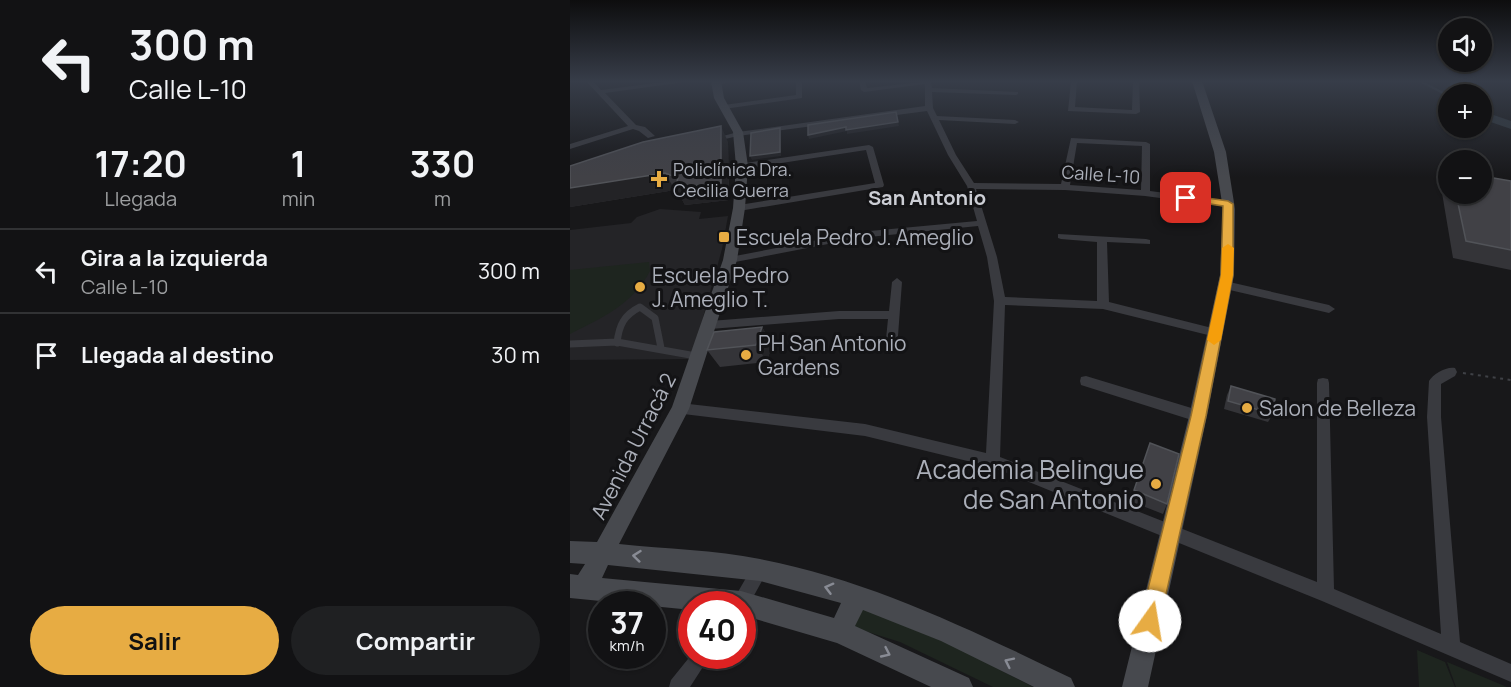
<!DOCTYPE html>
<html lang="es">
<head>
<meta charset="utf-8">
<style>
  body { margin:0; font-family:Manrope,sans-serif; background:#1f2022; color:#f1f3f6; height:100vh; display:flex; flex-direction:column; font-size:22px; white-space:nowrap }
  * { box-sizing:border-box; margin:0 }
  p { font-size:20px; color:#9c9ea0 }
  .icon { flex:none; width:33px; height:33px; fill:none; stroke:currentColor; stroke-width:2; stroke-linecap:round; stroke-linejoin:round }
  .map { position:relative; flex:1; overflow:hidden }
  .details { display:flex; flex-direction:column; background:#121214; width:570px }
  .details>* { flex:none }
  .banner { background:#121214; color:#f1f3f6; overflow:hidden }
  .buttons { position:absolute; left:868px; top:18px; display:grid; gap:12px }
  .buttons a { display:grid; place-items:center; width:54px; height:54px; border-radius:50%; background:#121214; box-shadow:0 2px 4px #0004,0 0 0 2px #313234; font-size:30px }
  .speed { position:absolute; left:18px; top:591px; display:flex; gap:12px; font-size:30px; font-weight:700; text-align:center }
  .speed>* { display:grid; place-content:center; width:78px; height:78px; border-radius:50%; background:#121214; box-shadow:0 2px 4px #0004,0 0 0 2px #313234; line-height:1 }
  .speed small { font-size:15px; font-weight:400 }
  .speed .limit { border:9px solid #d22; background:#fff; color:#111 }
  .pin { position:absolute; display:grid; place-items:center; width:51px; height:51px; color:#fff; margin:-26px; border-radius:12px; box-shadow:0 3px 9px #0006 }
  .me { position:absolute; width:66px; margin:-33px; rotate:13deg; stroke-linejoin:round; filter:drop-shadow(0 0 4px #0008) }
  .turn { display:flex; align-items:center; gap:21px; height:126px; padding:0 30px; font-size:27px }
  .turn .icon { width:78px; height:78px; stroke-width:2.5 }
  .turn b { display:block; font-size:42px; line-height:51px }
  .eta { display:flex; justify-content:space-evenly; align-items:center; height:102px; text-align:center }
  .eta b { font-size:36px; font-weight:700; line-height:42px }
  .cta { display:flex; gap:12px; margin-top:auto; padding:12px 30px }
  .cta a { flex:1; height:69px; border-radius:36px; background:#e7ac43; color:#111; font-size:24px; font-weight:700; line-height:69px; text-align:center }
  .cta a+a { background:#1f2022; color:#f1f3f6 }
  ul { padding:0; list-style:none }
  li { display:flex; align-items:center; gap:18px; height:84px; padding:0 30px; border-top:2px solid #313234 }
  li div { flex:1 }
  li b { display:block; font-size:22px }
  li em { font-style:normal }
  main { display:flex; flex:1; min-height:0 }
  .map>svg:first-child { display:block }
</style>
</head>
<body>
<main>
<section class="details">
<div class="banner">
<div class="turn"><svg class="icon" aria-label="left" viewBox="0 0 24 24"><path d="M17 20v-9H6M10 6l-5 5 5 5"/></svg><div><b>300 m</b>Calle L-10</div></div>
</div>
<div class="eta">
<div><b>17:20</b><p>Llegada</p></div>
<div><b>1</b><p>min</p></div>
<div><b>330</b><p>m</p></div>
</div>
<ul>
<li><svg class="icon" aria-label="left" viewBox="0 0 24 24"><path d="M17 20v-9H6M10 6l-5 5 5 5"/></svg><div><b>Gira a la izquierda</b><p>Calle L-10</p></div><em>300 m</em></li>
<li><svg class="icon" aria-label="arrive" viewBox="0 0 24 24"><path d="M6 21V4h12l-3 4 3 4H6"/></svg><div><b>Llegada al destino</b></div><em>30 m</em></li>
</ul>
<div class="cta"><a>Salir</a><a>Compartir</a></div>
</section>
<div class="map">
<svg width="941" height="687" viewBox="0 0 941 687">
  <rect width="100%" height="100%" fill="#18181a"/>
  <path fill="#242427" d="M90 209 131 212 129 219 158 216 152 249 127 339 119 359 0 360V230L61 223 67 217Z"/>
  <path fill="#1e251f" d="M79 262 80 271C63 304 32 318 0 334V270Z
    M291 608 384 646 463 687H423L330 642 282 627Z
    M847 650 875 662 885 687H849Z
    M877 662 937 687H886Z"/>
  <g fill="none" stroke-linecap="round" stroke-linejoin="round">
    <path stroke="#2f373d" stroke-width="2" d="M850 81 879 96"/>
    <path fill="#2f373d" fill-rule="evenodd" d="M882 81H894L887 94 877 97 875 94Z
      M912 111 941 121V129L912 119Z"/>
    <path stroke="#3f4146" stroke-width="2" stroke-dasharray="3 4.5" stroke-linecap="butt" d="M893 373 941 380"/>
    <path stroke="#393a3f" stroke-width="5" d="M68 308H72"/>
    <path stroke="#393a3f" stroke-width="7" d="M47 343C49 325 54 315 70 307L85 318 91 348
      M0 344 47 342 126 356"/>
    <path fill="#393a3f" fill-rule="evenodd" d="M16 81H23L31 90 102 81H122L35 93 66 125 75 127 85 136 78 138 69 131 63 129 0 149V144L58 126Z
      M166 81 146 85 143 83 146 81Z
      M226 81H232V98L154 109 150 107 154 105 226 95Z
      M289 81H295L297 88 361 81 362 88 448 92V94L446 95 362 92 363 108 367 116 445 120 449 122 445 124 369 120 386 155 404 183 491 184 501 138 576 142 580 144V191L658 201 663 204 658 207 575 196 495 190 406 189 427 257 435 297 527 301V242L491 239 488 238V234L576 239 580 240V244L537 242 539 302 646 329 652 333 646 337 533 309 435 305 430 457 747 582V383L748 379 753 378 758 379 759 383 764 589 871 634 857 417 859 381C863 374 877 366 885 368L887 372 885 376 871 384V417L890 642 941 664V682L752 601 422 467 295 436 105 413 103 409 105 405 110 403 295 424 416 453 424 301 417 257 408 226 289 238 160 263 155 260 160 257 289 232 407 221 397 186 378 155 357 111 168 136 142 142 138 140 168 132 355 106V84L294 92 291 90ZM507 143 572 146 571 190 500 185Z
      M501 81H507L505 107 562 110 563 81H569L570 112 566 114 498 111Z
      M299 145 303 147 314 185 313 187 169 211 164 208 169 205 305 183 296 150 172 169 169 168V164Z
      M327 278 332 282 327 349 325 352H317L315 349 318 319H269L140 329 134 325 140 321 269 311H319L322 282Z
      M655 281 759 305 765 309 759 313 651 288 650 285Z
      M516 376 628 410 633 412 635 416 633 420 628 422 511 385 510 381 511 377Z
      M190 562 196 564 198 570 176 610 172 612V604H161L184 564Z
      M122 654V656H140L120 687H99L101 680Z"/>
    <path fill="#47494e" fill-rule="evenodd" d="M141 81H151L154 98 173 132 178 166 175 208 167 260 119 409 49 544C96 549 145 550 190 559 300 580 401 630 501 678L505 687H464L371 641 293 610 285 626 399 678 403 687H361L267 643 172 615V604H122V610L0 598V574L8 575 15 564 0 563V541L27 542 102 407 153 260 163 208 166 166 163 132 144 98ZM38 565 190 581 271 603 264 618 171 591 32 578Z
      M622 81H632L656 152 665 209 664 275 637 416 578 687H552L619 416 650 275 653 209 644 152Z"/>
  </g>
  <path fill="#343438" d="M158 142 159 200 115 205 107 190H105L0 207V166Z
    M879 175V194H912L941 181V270L883 258 871 187Z
    M192 327 202 344 197 362 150 367 137 350Z
    M661 386 703 414 698 422 654 409 657 395Z
    M564 490 597 504 593 514 560 501Z"/>
  <path fill="#232326" d="M328 122 329 126 277 134V131L239 139 238 135 276 127Z
    M151 126 158 142 159 200 115 205 105 188Z
    M210 128 211 132V156L182 160 180 156Z
    M95 173 105 190 0 207V188Z
    M192 327 202 344 197 362 186 345Z"/>
  <path fill="#414146" stroke="#515358" stroke-width="1.5" d="M326 112 328 122 276 130V127L238 135V125Z
    M151 126V183L105 188 108 178 95 173 0 188V166L73 142Z
    M210 128V152L180 156 181 133Z
    M912 176 941 181V250L896 241 886 194H912Z
    M192 327 186 345 137 350 144 332Z
    M661 386 705 399 703 414 658 401Z
    M580 443 609 454 597 504 564 490Z"/>
  <defs><path id="oneway-chevron" d="M-2-3.5L2.5 0L-2 3.5" fill="none" stroke-width="1.6" stroke-linecap="round" stroke-linejoin="round" transform="scale(1.5)"/></defs>
  <g stroke="#888b94">
    <use href="#oneway-chevron" transform="translate(67 556) rotate(-174)"/>
    <use href="#oneway-chevron" transform="translate(259 588) rotate(-165)"/>
    <use href="#oneway-chevron" transform="translate(316 653) rotate(25)"/>
    <use href="#oneway-chevron" transform="translate(439 662) rotate(-154)"/>
  </g>
  <linearGradient id="sky" x2="0" y2="1"><stop stop-color="#0d0d0e"/><stop offset="0.46" stop-color="#373d49"/><stop offset="1" stop-color="#373d49" stop-opacity="0"/></linearGradient>
  <rect width="941" height="177" fill="url(#sky)"/>
  <path fill="#e7ac43" stroke="#96702c" stroke-width="1.5" d="M616 195 658 201 663 204V275L636 416 590 621 587 628 580 631 573 628 570 621 621 416 651 275 653 206 613 200 611 198Z"/>
  <path fill="#f59e0b" d="M658 244 664 248 663 275 651 340 644 345 637 340 651 275 652 248Z"/>
  <g fill="#e7ac43" stroke="#131315" stroke-width="2">
    <path d="M86 170h6v6h6v6h-6v6h-6v-6h-6v-6h6z"/>
    <rect x="148" y="231" width="12" height="12" rx="3"/>
    <circle cx="70" cy="287" r="6"/>
    <circle cx="176" cy="355" r="6"/>
    <circle cx="677" cy="408" r="6"/>
    <circle cx="586" cy="484" r="6"/>
  </g>
  <g text-anchor="middle" dominant-baseline="central" stroke-width="6" stroke-linejoin="round" paint-order="stroke">
    <g font-size="18" fill="#abafb9" stroke="#131315" text-anchor="start">
      <text x="103" y="169">Policlínica Dra.<tspan x="103" dy="21">Cecilia Guerra</tspan></text>
    </g>
    <g font-size="18" fill="#abafb9" stroke="#131315">
      <text transform="translate(531 174) rotate(4)">Calle L-10</text>
    </g>
    <g font-size="20" font-weight="bold" fill="#ccced5" stroke="#131315">
      <text x="357" y="197">San Antonio</text>
    </g>
    <g font-size="21" fill="#abafb9" stroke="#131315" text-anchor="start">
      <text x="166" y="237">Escuela Pedro J. Ameglio</text>
      <text x="82" y="275">Escuela Pedro<tspan x="82" dy="24">J. Ameglio T.</tspan></text>
      <text x="188" y="343">PH San Antonio<tspan x="188" dy="24">Gardens</tspan></text>
      <text x="689" y="408">Salon de Belleza</text>
    </g>
    <g font-size="21" fill="#abafb9" stroke="#131315">
      <text transform="translate(63 446) rotate(-63)">Avenida Urracá 2</text>
    </g>
    <g font-size="26" fill="#abafb9" stroke="#131315" text-anchor="end">
      <text x="574" y="469">Academia Belingue<tspan x="574" dy="30">de San Antonio</tspan></text>
    </g>
  </g>
</svg>
<div class="buttons">
<a><svg class="icon" aria-label="sound" viewBox="0 0 24 24"><path d="M4 9h4l5-4v14l-5-4H4zM17 9q2 3 0 6"/></svg></a>
<a>+</a>
<a>−</a>
</div>
<div class="speed"><div>37<small>km/h</small></div><div class="limit">40</div></div>
<div class="pin" style="left:616px;top:198px;background:#d93025"><svg class="icon" aria-label="arrive" viewBox="0 0 24 24"><path d="M6 21V4h12l-3 4 3 4H6"/></svg></div>
<svg class="me" style="left:580px;top:621px" viewBox="-20 -20 40 40"><circle r="19" fill="#fff"/><path d="M0-13L10 11 0 6-10 11z" fill="#e7ac43"/></svg>
</div>
</main>
</body>
</html>
